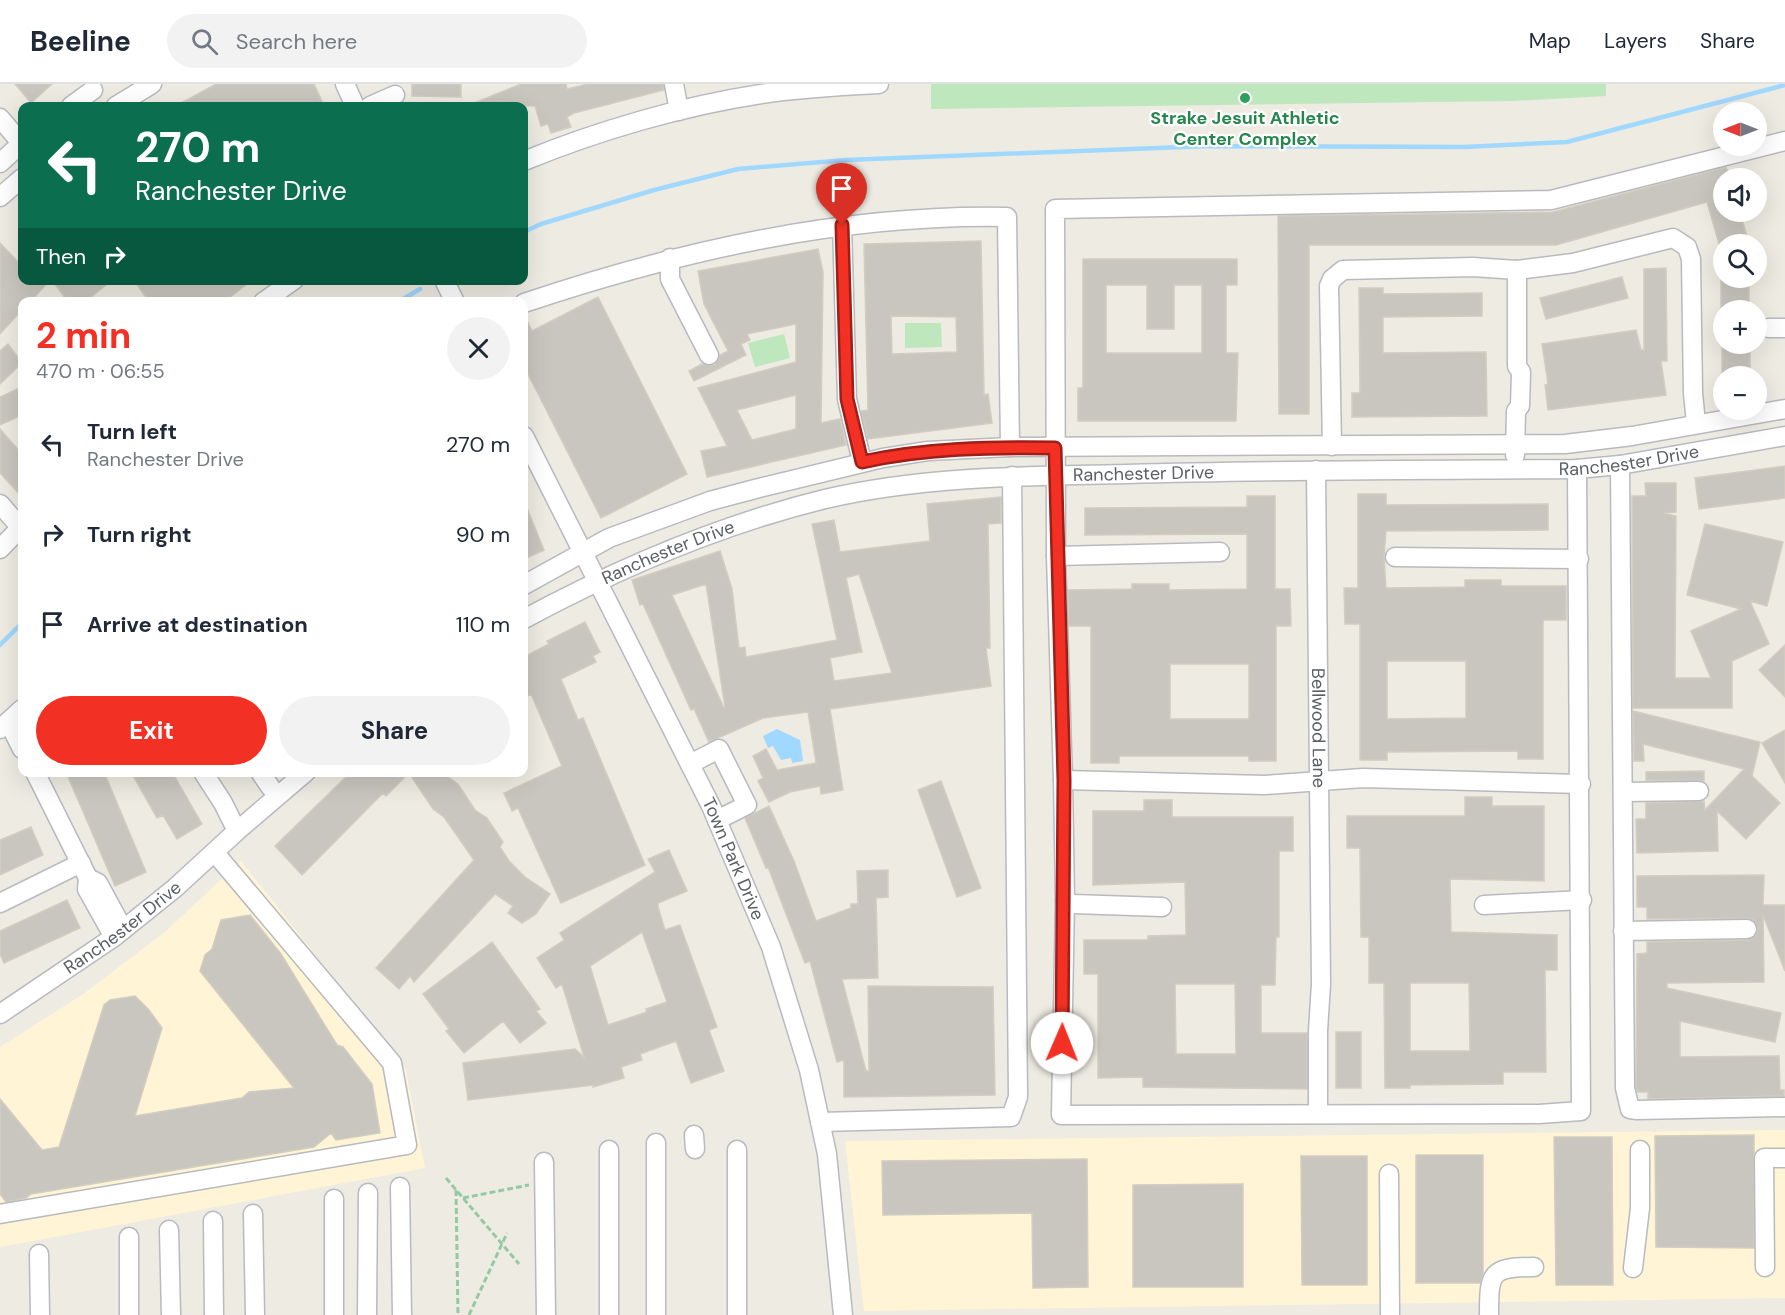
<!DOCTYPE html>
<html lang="en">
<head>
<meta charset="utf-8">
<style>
  body { margin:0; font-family:"DM Sans",sans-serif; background:#f2f2f3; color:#1f2937; height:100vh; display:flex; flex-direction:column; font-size:22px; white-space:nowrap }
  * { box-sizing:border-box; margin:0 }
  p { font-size:20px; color:#747a83 }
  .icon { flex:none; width:33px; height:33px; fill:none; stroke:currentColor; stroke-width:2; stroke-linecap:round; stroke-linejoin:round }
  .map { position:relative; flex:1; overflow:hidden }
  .panel { position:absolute; left:18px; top:213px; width:510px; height:480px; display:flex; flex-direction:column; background:#fff; border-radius:12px; box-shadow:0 6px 24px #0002 }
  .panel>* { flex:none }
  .top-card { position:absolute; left:18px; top:18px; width:510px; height:183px; border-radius:12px; box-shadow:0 6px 24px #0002; background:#0b6e4f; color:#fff; overflow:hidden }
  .needle { width:39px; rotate:270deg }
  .buttons { position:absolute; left:1713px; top:18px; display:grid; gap:12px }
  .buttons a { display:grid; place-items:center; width:54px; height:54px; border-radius:50%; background:#fff; box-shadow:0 6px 24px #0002; font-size:30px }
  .pin { position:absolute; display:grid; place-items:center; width:51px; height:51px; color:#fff; margin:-62px -26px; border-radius:50% 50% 50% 0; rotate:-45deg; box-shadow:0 0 6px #0007 }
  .pin .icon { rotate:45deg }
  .me { position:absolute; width:66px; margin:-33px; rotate:1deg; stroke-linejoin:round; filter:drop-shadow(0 0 4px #0008) }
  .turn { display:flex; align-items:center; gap:21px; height:126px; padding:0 18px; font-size:27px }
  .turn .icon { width:78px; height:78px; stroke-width:2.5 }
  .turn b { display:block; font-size:42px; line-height:51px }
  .then { display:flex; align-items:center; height:57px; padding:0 18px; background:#0003; gap:12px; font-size:22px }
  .round { display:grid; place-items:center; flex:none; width:63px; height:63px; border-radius:32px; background:#f2f2f3 }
  .summary { display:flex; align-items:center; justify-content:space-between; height:102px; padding:0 18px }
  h1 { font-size:36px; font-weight:700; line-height:45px; color:#f23024 }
  .action { display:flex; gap:12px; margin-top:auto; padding:12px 18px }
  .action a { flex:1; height:69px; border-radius:36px; background:#f23024; color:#fff; font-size:24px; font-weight:700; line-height:69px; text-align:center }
  .action a+a { background:#f2f2f3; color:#1f2937 }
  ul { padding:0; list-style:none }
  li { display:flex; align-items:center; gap:18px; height:90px; padding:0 18px }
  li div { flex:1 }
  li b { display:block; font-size:22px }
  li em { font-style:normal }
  header { display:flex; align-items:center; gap:36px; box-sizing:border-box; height:84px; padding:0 30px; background:#fff; border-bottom:2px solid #e0e1e3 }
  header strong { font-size:28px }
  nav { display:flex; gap:33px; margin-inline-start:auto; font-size:21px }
  .search { width:420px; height:54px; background:#f2f2f3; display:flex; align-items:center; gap:15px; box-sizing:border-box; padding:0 21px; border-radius:33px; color:#747a83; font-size:22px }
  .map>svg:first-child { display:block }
</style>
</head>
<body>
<header>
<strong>Beeline</strong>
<div class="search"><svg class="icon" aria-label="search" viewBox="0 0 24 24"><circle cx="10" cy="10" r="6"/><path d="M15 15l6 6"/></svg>Search here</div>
<nav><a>Map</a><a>Layers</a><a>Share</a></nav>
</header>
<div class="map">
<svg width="1785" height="1231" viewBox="0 0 1785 1231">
  <rect width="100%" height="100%" fill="#eeebe2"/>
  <path fill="#fff5d6" d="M241 777 405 984 425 1084 0 1163V963L82 911 165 848Z
    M1785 1046V1214L864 1227 845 1057Z"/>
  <path fill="#bee7bd" d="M931 0H1606V12L1513 17 931 25Z
    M905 239H941L942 263 905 264Z
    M784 250 790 274 755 283 748 259Z"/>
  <path fill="#a1d8ff" d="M777 645 800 656 803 677 792 679 791 674 781 676 773 662 768 664 763 652Z"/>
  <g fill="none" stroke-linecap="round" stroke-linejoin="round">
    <path stroke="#a1d8ff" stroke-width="4.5" d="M524 148 541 140 654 106 738 85 846 76 1209 62 1464 63 1567 58 1785 1
      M398 218 420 205
      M0 561 22 539"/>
  </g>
  <path fill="#c9c6bf" stroke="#d3cdc0" stroke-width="1.5" fill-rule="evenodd" d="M15 0H52L31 19Z
    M216 0H314L324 22H176Z
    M412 0H461V13L412 12Z
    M521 0H566L567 5 588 0H663L664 6 574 29 567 33 571 43 551 49 548 40 541 42 535 22H467Z
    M1726 83 1730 94H1724V128H1740L1749 160H1719L1707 118 1556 161H1309V330H1279L1278 132 1553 128Z
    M981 157 984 311 988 310 992 339 868 355 861 327 868 326 864 160ZM891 232 956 233 957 268 892 270Z
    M0 159 22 182V196H50L30 218H22V226L0 250Z
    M818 165 823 188 821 339 840 335 846 361 707 393 701 367 727 362 698 304 796 278V240L747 250 750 256 741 260 746 271 694 297 689 287 702 280 715 281 720 271 728 267 704 220 698 187ZM796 311V345L752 356 737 326Z
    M1083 175H1237V201H1226V269H1238L1236 337H1078V304H1083ZM1106 201H1147V245H1174V201H1202V269H1106Z
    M1666 184 1667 277H1661L1666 311 1548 326 1545 301 1548 300 1542 260 1636 246 1641 266H1644V185Z
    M1622 193 1628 214 1546 235 1540 214Z
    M1721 194H1749V226H1721Z
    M52 196H112L85 218H68Z
    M134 196H252L224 218H149Z
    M1359 204H1383V210L1482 209V232L1383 233V269L1486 268 1487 332 1352 333V309H1360Z
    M598 213 687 390 601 434 524 282V230L532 247Z
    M8 260 22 279 0 300V267Z
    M1722 260H1750V292H1722Z
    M22 303V331L0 341V313Z
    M0 345 22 370V413L0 389Z
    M1785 382V414L1699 425 1695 394Z
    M1645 399H1676V428L1664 429 1676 432 1675 594H1711L1691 547 1741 525 1687 511 1705 440 1783 458 1767 522 1750 517 1769 560 1732 577V624H1633L1632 412H1646Z
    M1358 410H1386V421L1548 420V446L1386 447 1384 472 1386 504 1465 503V496H1501V502H1566V536H1543V675H1518V667L1387 668V676H1360V540H1345L1344 504H1358ZM1387 577H1466V634L1387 635Z
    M1247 412H1275V505H1290L1291 542H1276V677H1249V672H1119V679H1091V542H1069L1068 506 1132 505V500H1169V506L1247 505V450L1085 451V424L1247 423ZM1170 580H1249V635H1170Z
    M1001 413V439L988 440 990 564H986L991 602 830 625 843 706 821 710 820 702 790 708 769 718 758 697 763 694 753 672 766 665 777 686 816 679 808 628 763 634 709 658 694 625 691 626 643 520 640 521 632 496 720 467 732 505 739 564 745 563 746 573 837 556 812 440 834 436 840 468 930 457 927 420ZM859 490 892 589 834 597 830 574 862 568 846 494ZM706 500 725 623 724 624 672 511Z
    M524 417 544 466 524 475Z
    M585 538 600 568 593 572 596 578 561 595 578 636 583 634 645 781 561 819 518 724 512 727 504 709 562 682 531 610 524 614V573L549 560 547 557Z
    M1785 561V613L1759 586Z
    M1633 627 1760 658 1752 692 1780 719 1746 755 1717 727 1718 767 1637 769 1636 735H1646V719L1704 717 1705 726 1744 685 1643 660 1644 677H1634Z
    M1785 646V699L1762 659Z
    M1704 687V697L1646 696V688Z
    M66 688H104L146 788 115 802Z
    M131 688H172L202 740 177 755 163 731 157 734Z
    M351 688H441L458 700 475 726 487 734 503 758 500 763 509 777 525 793 550 810 536 830 522 839 508 829 513 822 495 810 414 898 410 892 399 905 376 884 474 776 444 733 433 725 409 689 386 712 383 709 302 791 275 762Z
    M941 697 981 804 957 813 918 706Z
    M1465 713H1492V722H1544V797L1450 795 1451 848 1557 851V886H1545L1546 988H1503V1000L1410 1001V1004H1385L1384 899H1369V853H1361L1360 764H1347V732H1465ZM1410 899H1469L1470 967H1410Z
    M1144 716H1172V733H1293V767H1279V853H1276L1275 901H1261V949H1307V1005L1143 1003V993L1098 994V890H1084V856H1148V852L1186 851 1185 798 1093 801V727H1144ZM1175 900H1235L1236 970H1176Z
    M769 722 794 777 816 837 851 824V820H858L857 787 888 786V813L876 814 878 894 842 895 866 987H869L868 902 993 903 995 1011 844 1013V976L837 978 810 877 805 879 768 783 766 784 745 734Z
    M31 743 43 771 0 791V756Z
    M669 766 687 807 658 819V823L665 846 680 841 717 943 709 946 724 987 691 999 676 957 640 970 642 976 621 983 624 994 593 1003V1001L468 1016 463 979 575 965 584 973 562 900 556 904 537 874 564 856 560 849 655 788 648 775ZM642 848 667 918 646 925 647 928 608 941 590 882Z
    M1764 791 1763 821H1785V887L1763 831 1764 898 1667 899V904L1781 929 1775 958 1680 937V973L1779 972 1780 1006H1784V1012L1648 1015V1008H1638L1636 1003 1637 870 1647 869V858L1748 856 1756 851 1758 844 1753 836 1747 834 1647 835V823H1637V792Z
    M67 816 80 844 4 879 0 870V847Z
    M250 831 281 870 337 961 343 963 372 1000 380 1049 336 1056 331 1049 314 1063 31 1110 26 1114 6 1118 0 1110V1015L42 1066 59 1063 104 921 110 916 135 912 149 926 162 944 135 1032 242 1014 249 1008 294 1004 200 887 205 871 212 865 221 836Z
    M492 858 540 925 536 927 546 939 520 959 503 937 464 969 446 947 449 945 423 910Z
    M1336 948H1361V1004H1336Z
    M1754 1051V1164L1656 1163 1655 1052Z
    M1554 1053H1612L1613 1201H1556Z
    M1416 1071H1483V1190L1480 1199H1416Z
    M1301 1072H1367V1201H1302Z
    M1087 1075 1088 1203 1033 1204 1032 1129 883 1131 882 1077Z
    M1243 1100V1203H1133V1101Z"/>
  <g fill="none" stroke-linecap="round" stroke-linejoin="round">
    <g stroke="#b7babf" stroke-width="21">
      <g id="minor">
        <path d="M345 0 355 22"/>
        <path d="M674 0 679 27"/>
        <path d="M71 22 93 6"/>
        <path d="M116 22 152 0"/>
        <path d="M370 22 395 11"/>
        <path d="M0 34 22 60"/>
        <path d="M524 77C597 47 682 22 761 10 800 4 839 2 879 0"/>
        <path d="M0 79 22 59"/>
        <path d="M0 113 22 94"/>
        <path d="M842 141 847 315 862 378"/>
        <path d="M670 174V195L709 271"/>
        <path d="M1517 186 1573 179 1673 154 1687 163 1691 175 1693 309 1696 339"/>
        <path d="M444 196 455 218"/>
        <path d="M263 218 294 196"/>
        <path d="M524 219C680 167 841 130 1007 133L1010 363"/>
        <path d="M1768 244H1785"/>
        <path id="s1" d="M524 352 711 722 771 863 809 986 827 1070 843 1231"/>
        <path d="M1332 362 1329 202 1332 195 1343 186 1473 183 1517 186V282L1521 288 1520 322 1516 327 1515 371"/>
        <path d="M1620 381 1625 1004 1630 1025 1637 1026 1785 1023"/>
        <path id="s2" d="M1316 386 1321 900 1318 947V1030"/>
        <path d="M0 420 21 444"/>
        <path d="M0 465 22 442"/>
        <path d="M1220 468 1056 472 1055 125 1551 116 1785 57"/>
        <path d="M1056 472 1063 696 1265 701 1363 694 1581 700"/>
        <path d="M1395 473 1579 475"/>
        <path d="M524 501 609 454 710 417 755 405 883 374 928 367 1010 363 1565 360 1632 352 1785 325"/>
        <path id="s3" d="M524 535C619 484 719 441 825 415 923 392 1027 392 1127 390 1277 386 1427 386 1577 385L1620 381 1785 352"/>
        <path d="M9 639 22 665"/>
        <path d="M0 645 22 625"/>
        <path d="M690 680 719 665 747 721 717 736"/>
        <path d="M35 688 88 794"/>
        <path d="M203 688 223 719 237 747"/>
        <path d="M260 688 271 704"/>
        <path d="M1063 696 1065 816 1073 820 1162 823"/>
        <path d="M1623 708 1699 707"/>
        <path d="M1065 816 1061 1031 1539 1030 1581 1027 1577 385"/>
        <path d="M0 819 81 779"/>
        <path d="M1484 821 1582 816"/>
        <path d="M1623 847 1747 845"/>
        <path d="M114 853 87 805 88 794 98 799 123 845"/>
        <path id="s4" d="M0 930 114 853 175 804 237 747 306 688"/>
        <path d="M820 1038 1011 1033 1018 1013 1012 392"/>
        <path d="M694 1051 695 1065"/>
        <path d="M656 1059V1231"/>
        <path d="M609 1066V1231"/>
        <path d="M737 1066V1231"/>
        <path d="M544 1078 546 1231"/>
        <path d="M1389 1090 1390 1231"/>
        <path d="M400 1103 402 1231"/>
        <path d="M0 1130 407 1061 392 979 215 769"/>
        <path d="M253 1130 255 1231"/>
        <path d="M213 1137 214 1231"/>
        <path d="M169 1146 171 1231"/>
        <path d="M129 1153V1231"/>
        <path d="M39 1170 40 1231"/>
        <path d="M1765 1183 1764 1074H1785"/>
        <path d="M1633 1184 1640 1124V1066"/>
        <path d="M334 1231V1115"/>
        <path d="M367 1231 368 1109"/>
        <path d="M1489 1231C1489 1189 1490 1183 1534 1183"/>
      </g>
    </g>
    <path stroke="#95c9a3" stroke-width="3" stroke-dasharray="6 3" stroke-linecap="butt" d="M446 1094 519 1180
      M456 1106 458 1231
      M463 1114 529 1101
      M469 1231 507 1149"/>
    <use href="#minor" stroke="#fff" stroke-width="18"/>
  </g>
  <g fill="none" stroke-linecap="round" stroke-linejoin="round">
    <g stroke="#9d1f17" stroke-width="15">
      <path id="route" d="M842 141 847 315 862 378C925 364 991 363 1055 364L1064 696 1062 959"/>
    </g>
    <use href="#route" stroke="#f23024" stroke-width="10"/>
  </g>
  <circle fill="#2e9e5b" stroke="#fff" stroke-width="2" cx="1245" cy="14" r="6"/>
  <g text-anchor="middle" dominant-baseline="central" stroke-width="4.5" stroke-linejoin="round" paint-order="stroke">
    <g font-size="18" font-weight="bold" fill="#27864d" stroke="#fff">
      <text x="1245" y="34">Strake Jesuit Athletic<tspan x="1245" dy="21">Center Complex</tspan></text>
    </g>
    <g font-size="18" fill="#5a5f64" stroke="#fff">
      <text stroke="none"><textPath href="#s3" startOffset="1131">Ranchester Drive</textPath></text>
      <text stroke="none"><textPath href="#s3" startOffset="645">Ranchester Drive</textPath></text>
      <text stroke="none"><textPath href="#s3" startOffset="159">Ranchester Drive</textPath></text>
      <text stroke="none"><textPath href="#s2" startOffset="258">Bellwood Lane</textPath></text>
      <text stroke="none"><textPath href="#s1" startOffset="472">Town Park Drive</textPath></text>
      <text stroke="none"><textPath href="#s4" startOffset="150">Ranchester Drive</textPath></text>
    </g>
  </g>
</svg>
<div class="buttons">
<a><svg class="needle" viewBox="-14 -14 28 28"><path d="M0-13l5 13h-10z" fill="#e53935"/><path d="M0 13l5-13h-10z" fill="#747a83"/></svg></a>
<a><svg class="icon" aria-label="sound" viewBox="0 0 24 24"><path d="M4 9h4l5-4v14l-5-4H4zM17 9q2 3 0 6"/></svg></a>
<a><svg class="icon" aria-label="search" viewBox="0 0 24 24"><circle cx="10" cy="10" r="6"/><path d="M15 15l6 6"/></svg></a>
<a>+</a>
<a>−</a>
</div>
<div class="pin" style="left:842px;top:141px;background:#d93025"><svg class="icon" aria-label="arrive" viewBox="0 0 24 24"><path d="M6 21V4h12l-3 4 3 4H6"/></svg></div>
<svg class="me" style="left:1062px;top:959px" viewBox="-20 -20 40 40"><circle r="19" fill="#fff"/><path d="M0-13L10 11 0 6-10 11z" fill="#f23024"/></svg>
<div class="top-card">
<div class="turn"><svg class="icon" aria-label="left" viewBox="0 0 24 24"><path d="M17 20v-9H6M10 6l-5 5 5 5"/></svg><div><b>270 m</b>Ranchester Drive</div></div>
<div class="then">Then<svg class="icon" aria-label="right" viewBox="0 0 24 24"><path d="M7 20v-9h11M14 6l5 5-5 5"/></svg></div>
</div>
<section class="panel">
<div class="summary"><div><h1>2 min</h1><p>470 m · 06:55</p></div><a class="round"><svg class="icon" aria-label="close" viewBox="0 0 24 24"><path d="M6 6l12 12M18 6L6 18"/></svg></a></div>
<ul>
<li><svg class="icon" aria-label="left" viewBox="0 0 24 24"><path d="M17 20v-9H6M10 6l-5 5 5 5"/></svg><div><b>Turn left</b><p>Ranchester Drive</p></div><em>270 m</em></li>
<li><svg class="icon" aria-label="right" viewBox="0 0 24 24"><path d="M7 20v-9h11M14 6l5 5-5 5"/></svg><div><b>Turn right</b></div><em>90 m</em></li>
<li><svg class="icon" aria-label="arrive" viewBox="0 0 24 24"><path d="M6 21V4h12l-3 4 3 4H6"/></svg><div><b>Arrive at destination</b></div><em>110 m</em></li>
</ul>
<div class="action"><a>Exit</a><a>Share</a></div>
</section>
</div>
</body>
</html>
